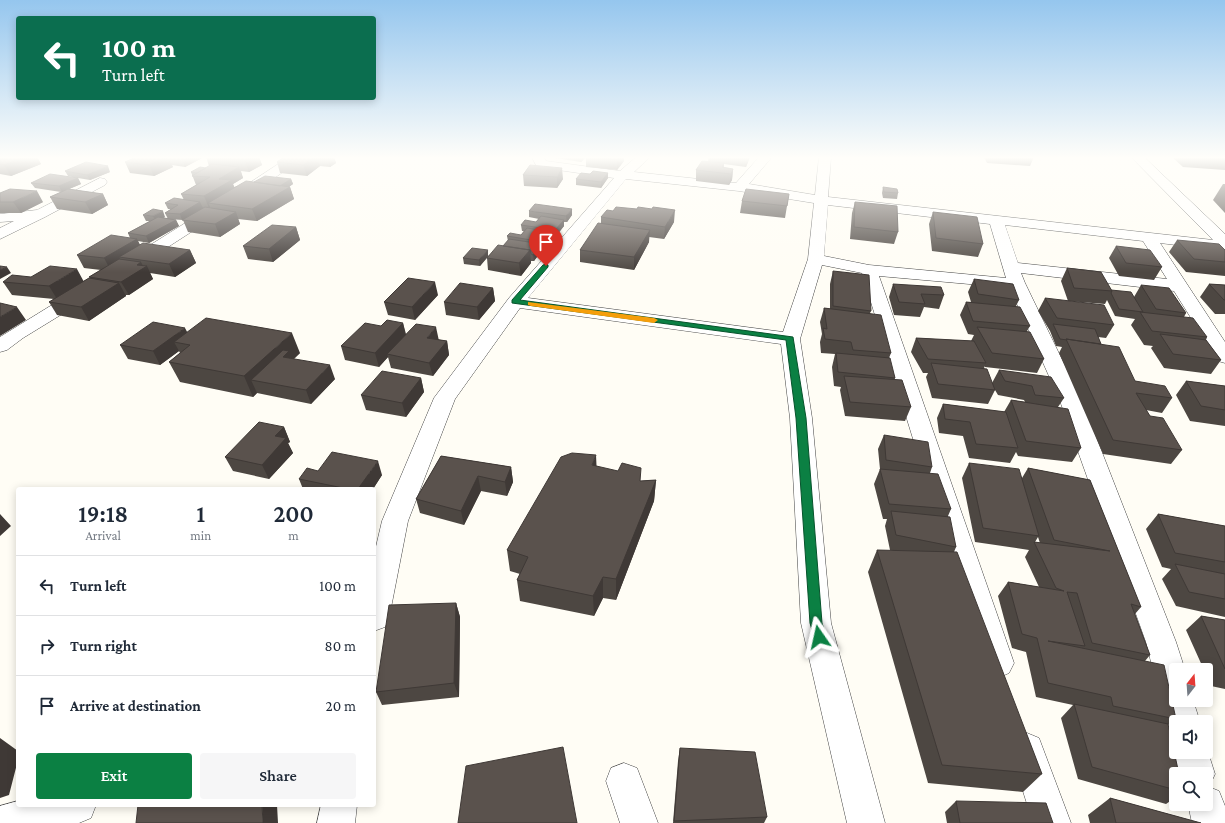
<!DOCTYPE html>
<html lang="en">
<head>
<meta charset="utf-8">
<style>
  body { margin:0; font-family:"Crimson Pro",serif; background:#f6f6f7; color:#1f2937; height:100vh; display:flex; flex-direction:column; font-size:15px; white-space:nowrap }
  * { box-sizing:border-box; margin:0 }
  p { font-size:13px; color:#747a83 }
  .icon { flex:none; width:22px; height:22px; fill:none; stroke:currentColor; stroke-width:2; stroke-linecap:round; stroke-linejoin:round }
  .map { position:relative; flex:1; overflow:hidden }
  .drawer { position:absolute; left:16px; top:487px; width:360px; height:320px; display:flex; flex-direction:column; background:#fff; border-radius:4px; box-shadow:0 2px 10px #0003 }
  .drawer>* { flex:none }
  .banner { position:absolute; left:16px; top:16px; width:360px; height:84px; border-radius:4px; box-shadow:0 2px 10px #0003; background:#0b6e4f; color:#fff; overflow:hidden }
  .needle { width:26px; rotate:17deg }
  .tools { position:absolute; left:1169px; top:663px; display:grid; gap:8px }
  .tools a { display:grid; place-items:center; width:44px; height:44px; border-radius:4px; background:#fff; box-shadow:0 2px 10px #0003; font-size:20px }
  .pin { position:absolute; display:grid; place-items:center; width:34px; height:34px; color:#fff; margin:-41px -17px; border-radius:50% 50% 50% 0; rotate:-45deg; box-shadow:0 0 4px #0007 }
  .pin .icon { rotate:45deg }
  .me { position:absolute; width:44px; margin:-22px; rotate:349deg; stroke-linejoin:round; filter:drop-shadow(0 0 3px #0008) }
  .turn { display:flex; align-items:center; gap:14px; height:84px; padding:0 20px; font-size:18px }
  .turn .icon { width:52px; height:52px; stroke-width:2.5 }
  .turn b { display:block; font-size:28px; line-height:34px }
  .eta { display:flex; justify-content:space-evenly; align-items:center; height:68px; text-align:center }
  .eta b { font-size:24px; font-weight:600; line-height:28px }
  .button { display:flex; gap:8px; margin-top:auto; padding:8px 20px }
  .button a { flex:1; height:46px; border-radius:4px; background:#0b8043; color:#fff; font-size:16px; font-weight:600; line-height:46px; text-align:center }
  .button a+a { background:#f6f6f7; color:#1f2937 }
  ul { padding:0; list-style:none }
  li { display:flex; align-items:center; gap:12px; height:60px; padding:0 20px; border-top:1px solid #e0e1e3 }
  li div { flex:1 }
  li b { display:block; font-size:15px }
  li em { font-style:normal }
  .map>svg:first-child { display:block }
</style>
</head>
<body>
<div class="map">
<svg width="1225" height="823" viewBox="0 0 1225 823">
  <rect width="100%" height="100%" fill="#fffdf5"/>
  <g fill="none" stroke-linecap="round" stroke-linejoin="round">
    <g stroke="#444" stroke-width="1">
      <path id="street" d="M289 157H304L249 196 244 197 239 196 237 193 239 190Z
        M532 157H544L546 161 620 171 636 157H650L634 172 736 183 759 157H772L749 184 815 195 819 157H831L828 197 1213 240 1131 157H1144L1225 234V251L1160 243 1225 342V363L1218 361 1174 291 1021 273 1025 283 1082 401 1176 642 1185 670H1176V700H1193L1200 722H1176V736L1171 734 1166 722 1146 642 1060 401 1009 286 1003 287 879 276 1014 663 1009 673 998 678 987 673 982 663 862 273 822 265 800 339 812 418 831 623 885 823H847L801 623 790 418 781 344 520 308 455 399 408 521 389 618 385 627 374 631V555L382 521 434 398 509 298 614 178 537 167ZM626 179 739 191 814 203 808 259 783 332 528 298ZM828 205 990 224 1006 278 869 265 824 256ZM1005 225 1143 241 1167 279 1018 263Z
        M100 178 105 179 107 182 105 185 45 217 0 239V228L14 221 0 222V214L37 210Z
        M211 209 216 210 218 213 216 216 140 265 134 267 128 265 126 262 128 259 206 210Z
        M79 291 85 292 88 296 85 300 23 338 7 350 0 352V337L73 292Z
        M1027 733 1039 738 1071 823H1033L1010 750 1015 738Z
        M1176 746V752H1206V746L1215 774 1209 787 1219 791 1225 806V823H1192L1188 804H1206V774H1179L1174 752Z
        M624 763 637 768 658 823H620L606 781 611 768Z
        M18 801V805H96L91 818 79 823H0V806Z
        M321 805H357L355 823H317Z"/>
    </g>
    <use href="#street" fill="#fff" fill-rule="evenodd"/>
  </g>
  <path fill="#4d4742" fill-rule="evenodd" d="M0 157H37L41 164 11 176 0 174Z
    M204 157 185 167 172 165 173 167 154 176 130 173 125 162Z
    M206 157H259L262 165 249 172 241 171 243 178 233 184 234 187 254 182 291 179 293 184 289 187H290L294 199 257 221 238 219 240 224 220 237 188 232 183 220 168 219 165 213 171 209H168L165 203 184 200 181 194 196 185 191 172 206 168 209 166Z
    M284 157H334L336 163 330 167 320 166 307 176 280 173 277 162Z
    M370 157H383L381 158Z
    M549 157H624V161L617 170 586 167V157L581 162Z
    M709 157H750L746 167 724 164V168L733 169 732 180 729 185 696 181V170L708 161Z
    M901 157H915L914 158Z
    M984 157H1034L1030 166 987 163Z
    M1172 157H1225V170L1183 167Z
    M530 165 563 179 557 188 524 186 523 175Z
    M65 171 110 172 90 180 78 178 81 184 69 189 103 194 108 205 92 214 57 209 50 197 61 192 35 188 31 183 76 178 68 176Z
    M608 173V178L601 188 576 185V179L590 174Z
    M1223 184H1225V213L1213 200Z
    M883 187 898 193 897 199 883 198 882 193Z
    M0 193 43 202 21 213H0Z
    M789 194 785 218 740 213 742 201Z
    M855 202 898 232 894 244 850 239 852 213Z
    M529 211 572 215 567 222H564V226L556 236H552V238L543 248H542V250L534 261H531V263L521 276 488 270 487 258 480 266 464 264 463 258 488 256 503 246 508 241 507 236 521 235 524 231H522L521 225 536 222 539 219 529 217Z
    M933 212 983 244 978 257 932 251 929 224Z
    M143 215 165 217 163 218 176 220 179 226 149 243 138 241 140 245 190 250 196 263 175 277 150 273 153 279 129 295H126V296L89 321 57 315 49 302 54 299 12 295 3 282 84 281 90 278 89 277 101 270 84 268 77 255 130 238 128 233 150 221H146Z
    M601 217 674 222 664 239 649 237V242L634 270 580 262V250L601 223Z
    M296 227 300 240 273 262 248 259 243 246Z
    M1177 240 1225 250V276L1186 272 1169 252Z
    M1116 246 1162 267 1154 280 1119 276 1109 258Z
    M1067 268 1111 290 1134 297 1141 285 1186 313 1184 317 1207 337 1206 340 1221 360 1211 374 1164 368 1151 348 1153 346 1144 345 1131 325 1135 319 1115 316 1107 300 1105 304 1068 301 1061 281Z
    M833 271 871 311 870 313 891 353 889 358 895 378 894 380 911 407 905 421 845 416 840 390 841 387 834 386 832 367 835 354 821 353 820 342 822 334 820 322 824 308 830 309V284Z
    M974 279 1019 300 1016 306 1030 326 1027 331 1044 359 1037 373 985 367V366L984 368 992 383 999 370 1064 398 1058 407 1081 448 1072 462 1018 456 1016 452 1010 463 969 458 963 436 939 433 937 418 943 404 1004 412 1011 400 1025 402 1024 400 998 395 995 390 988 404 932 398 926 377 928 373H923L911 352 916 338 971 341 974 335 968 334 960 315 966 302H971L968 292Z
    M893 284 944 295 939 309 924 307 920 317 894 315 889 297Z
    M1209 284 1225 285V314H1215L1200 297Z
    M493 288 495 301 479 320 446 315 444 302Z
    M438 295 415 320 388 315 384 302Z
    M1045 298 1114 325 1106 338 1098 337 1101 344 1135 381 1172 398 1162 413 1146 410 1150 416 1182 450 1171 464 1103 454 1059 353 1062 347 1056 346 1050 331 1038 311Z
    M403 323 406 334 447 341 449 355 433 376 391 368 388 357 379 367 345 360 341 346 381 326Z
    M187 332 300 353 294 359 335 379 311 404 257 393 253 397 180 382 169 362 180 353 179 351 160 365 128 359 120 345Z
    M421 378 424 392 406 417 366 410 361 395Z
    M1186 381 1225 386V426L1190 421 1176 395Z
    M284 427 290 442 288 443 293 453 269 479 233 471 225 457Z
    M884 435 932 467 930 473 951 509 948 516 956 547 954 552 1042 774 1023 792 928 783 868 572 877 550 894 551 890 550 885 526 887 519H883L874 484 880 469 878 449Z
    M441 456 511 467 513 482 507 496 481 491 464 525 420 513 416 499Z
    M969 463 1022 478 1028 468 1090 480 1141 607 1135 614 1150 655 1145 661 1176 719 1168 725 1176 774V797L1166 804 1078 779 1061 718 1073 705 1036 697 1026 652 1012 648 998 596 1008 582 1039 587 1025 557 1029 550 975 542 962 478ZM1038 537 1040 543 1035 542Z
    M596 466 641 481 656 480 654 501 616 600 603 598 594 616 520 601 517 580 520 574 510 571 507 550Z
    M318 471 382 475 373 489H303L299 479Z
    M1158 514 1225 526V617L1176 606 1162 579 1171 569 1162 567 1146 529Z
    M456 603 460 617 459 697 382 705 376 692Z
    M1201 616 1225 620V689L1211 686 1206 675V670H1204L1186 630Z
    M680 748 767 817 764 823H673L678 761Z
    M1110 798 1201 823H1090L1088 815Z
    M956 801 1053 823H947L945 812Z"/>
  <path fill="#3f3936" d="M17 157H37L41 164 11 176 4 165Z
    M166 157H168L173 167 154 176 149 165Z
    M191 157H204L185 167 183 161Z
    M252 157H259L262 165 249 172 245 161Z
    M314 157H317L320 166 307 176 303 165Z
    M327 157H334L336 163 330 167Z
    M581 157H586L581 162Z
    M619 157H624V161L617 170V160Z
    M747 157H750L746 167Z
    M108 166 110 172 90 180 87 175Z
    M239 167 243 178 233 184 236 191 208 203 210 207 209 208 204 196 219 179Z
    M562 168 563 179 557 188V177Z
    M733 169 732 180 729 185 731 174Z
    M608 173V178L601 188V182Z
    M78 178 81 184 62 192 59 186Z
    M291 179 293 184 279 193 277 187Z
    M290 187 294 199 257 221 252 209Z
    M37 191 43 202 21 213 13 202Z
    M103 194 108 205 92 214 85 202Z
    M200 202 203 208 182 220 180 214Z
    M572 209V215L567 222 566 216Z
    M675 210 674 222 664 239 665 227Z
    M163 211 165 217 156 222 153 216Z
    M236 212 240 224 220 237 215 224Z
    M176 220 179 226 149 243 146 236Z
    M564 220V226L556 236 555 230Z
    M296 227 300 240 273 262 269 249Z
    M650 230 649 242 634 270V257Z
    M551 232 552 238 543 248V242Z
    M137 239 143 251 119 257 123 264 111 271 104 258Z
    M542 244V250L534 261 533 255Z
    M190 250 196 263 175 277 169 264Z
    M488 250V256L480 266 479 260Z
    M530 250 531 263 521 276 519 263Z
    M141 262 144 268 147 266 153 279 129 295 121 282 137 265Z
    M7 267 11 273 0 279V270Z
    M77 269 84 282 57 299 49 286Z
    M435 282 438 295 415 320 412 307Z
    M119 283 126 296 89 321 81 307Z
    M493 288 495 301 479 320 477 307Z
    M17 307 26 320 0 336V317Z
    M403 323 406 337 387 354 388 357 379 367 375 353Z
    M436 327 439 341 427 338Z
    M185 328 192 341 174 342 179 351 160 365 153 351Z
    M292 333 300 353 292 360 251 380 257 393 253 397 244 376Z
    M447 341 449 355 433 376 429 363Z
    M330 365 335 379 311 404 306 390Z
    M421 378 424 392 406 417 402 403Z
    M284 427 290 442 288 443 293 453 269 479 262 465 275 436Z
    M596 455 597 476 592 465Z
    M378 461 382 475 373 489H358Z
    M511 467 513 482 507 496 505 482Z
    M478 476 481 491 464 525 461 511Z
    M656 480 654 501 616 600V579Z
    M0 514 11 526 0 536Z
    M603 577V598L594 616 593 596Z
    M456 603 460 617 459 697 454 683Z
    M0 738 18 751V760L9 795 0 798Z
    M262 805H277L278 823H263Z"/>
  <path fill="#5a524d" stroke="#3f3936" d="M0 157H25L4 165 0 164V160L5 159Z
    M136 157H166L149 165 125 162Z
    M168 157H191L183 161 170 160Z
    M213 157H252L245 161Z
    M284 157H314L303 165 277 162Z
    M597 157H619L617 160Z
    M702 161 724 163 722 167 733 169 731 174 696 170Z
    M86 162 108 166 87 175 65 171Z
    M212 164 239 167 219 179 232 180 204 196 181 194 210 177 192 176Z
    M530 165 562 168 557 177 523 175Z
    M200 167 206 168 197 173 191 172Z
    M593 171 608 173 601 182 576 179 581 173 590 174Z
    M50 174 78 178 59 186 31 183Z
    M265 176 291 179 280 186 254 182Z
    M246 181 290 187 252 209 208 203Z
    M883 187 897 189 898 193 884 192Z
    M10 189 37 191 13 202H0V193Z
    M68 189 103 194 85 202 50 197Z
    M746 189 789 194 787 206 742 201Z
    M174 198 200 202 180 214 165 213 178 205 165 203Z
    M855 202 897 206 898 232 854 227Z
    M535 204 572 209 566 216 529 211Z
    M205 207 236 212 215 224 182 220Z
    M616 207 637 209 638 207 652 209 653 207 675 210 665 227 601 217 607 210 613 211Z
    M153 209 163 211 153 216 143 215Z
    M933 212 977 217 983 244 936 238Z
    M541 216 564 220 555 230 521 225 525 220 536 222Z
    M158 217 176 220 146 236 128 233Z
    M598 223 650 230 634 257 580 250Z
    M272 225 296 227 269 249 243 246Z
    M527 228 551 232 543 242 507 236 510 233 521 235Z
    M111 235 137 239 104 258 77 255Z
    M509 239 542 244 533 255 531 254 530 250 503 246Z
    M1177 240 1219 244 1225 250V262L1194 259Z
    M143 243 190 250 169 264 119 257Z
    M498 245 530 250 519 263 487 258Z
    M1116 246 1150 250 1162 267 1126 263Z
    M472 248 488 250 479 260 463 258Z
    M119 259 141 262 137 265 147 266 121 282 89 277Z
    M0 266 7 267 0 270Z
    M50 266 77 269 49 286 3 282 12 275 31 277Z
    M1067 268 1101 272 1112 291 1074 288Z
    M833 271 869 275 871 311 833 306Z
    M89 278 119 283 81 307 49 302Z
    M408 278 435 282 412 307 384 302Z
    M974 279 1013 284 1019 300 978 294Z
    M460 283 493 288 477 307 444 302Z
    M893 284 941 287 944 295 921 294 925 304 899 302Z
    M1209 284 1225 285V300H1224Z
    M1141 285 1169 288 1186 313 1156 309Z
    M1111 290 1131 292 1143 312 1119 309 1111 293 1112 291Z
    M1045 298 1104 305 1114 325 1057 318Z
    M966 302 1020 307 1030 326 973 321Z
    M0 303 17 307 0 317Z
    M824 308 881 315 891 353 853 350 851 342 825 339 823 328 827 329Z
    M1140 312 1193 318 1207 337 1152 331Z
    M206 318 292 333 244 376 169 362 190 345 174 342Z
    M387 320 403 323 375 353 341 346 365 323 381 326Z
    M153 322 185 328 153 351 120 345Z
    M416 324 436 327 427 338 447 341 429 363 387 354Z
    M1053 324 1095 329 1101 344 1066 339 1067 340 1060 339Z
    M977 327 1030 332 1044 359 992 353Z
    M1160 334 1206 340 1221 360 1173 354Z
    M916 338 974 341 986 363 928 359Z
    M1066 339 1119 347 1135 381 1165 386 1172 398 1136 393 1150 416 1163 418 1182 450 1113 440Z
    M283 350 289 351 283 357 330 365 306 390 251 380Z
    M836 353 890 358 895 378 838 372Z
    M931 363 987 369 995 390 938 384Z
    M999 370 1051 377 1064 398 1035 395 1032 386 1005 381Z
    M382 371 421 378 402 403 361 395Z
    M844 376 902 380 911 407 850 402Z
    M1186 381 1225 386V410L1201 406Z
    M1011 400 1068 409 1081 448 1026 441Z
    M943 404 1006 412 1018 448 976 444 970 422 945 419Z
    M259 422 284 427 275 436 286 438 262 465 225 457Z
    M884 435 928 442 932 467 886 460Z
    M332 452 378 461 358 489H348L299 479 307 468 318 471Z
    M572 453 596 455 592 465 618 471 622 463 641 468 640 481 656 480 616 579 603 577 593 596 517 580 528 557 507 550 561 457Z
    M441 456 511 467 505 482 478 476 461 511 416 499Z
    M969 463 1019 469 1039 536 983 528Z
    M1028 468 1090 480 1141 607 1131 604 1150 655 1092 643 1077 593 1067 592 1085 646 1048 641 1164 665 1176 719 1113 706 1111 697 1048 683 1037 638 1022 634 1008 582 1064 591 1056 588 1034 542 1110 551 1054 540Z
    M880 469 938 474 951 509 889 504Z
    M891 511 950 517 956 547 896 535Z
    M1158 514 1225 526V562L1175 553Z
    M877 550 957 552 1042 774 942 765Z
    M1175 564 1225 574V599L1189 592Z
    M456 603 454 683 376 692 389 605Z
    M1201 616 1225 620V669Z
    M1074 704 1168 724 1179 774H1176V790L1092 767Z
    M563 747 577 823H458L466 766Z
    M680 748 755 752 767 817 674 821Z
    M1110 798 1201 823H1116Z
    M956 801 1046 803 1053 823H960Z
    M138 805H262L263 823H136Z"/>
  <linearGradient id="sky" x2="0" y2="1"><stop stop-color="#95c6ee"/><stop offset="0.58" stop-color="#fffefa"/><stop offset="1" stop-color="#fffefa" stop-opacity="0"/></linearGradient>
  <rect width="1225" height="272" fill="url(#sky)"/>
  <path fill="#0b8043" stroke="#07532c" d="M546 264 548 265V267L520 300 793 337 806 418 822 623 826 637 824 641 819 643 815 641 810 623 796 418 786 340 512 303V300L543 265Z"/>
  <path fill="#f59e0b" d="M528 302 654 318 658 320 654 323 531 306 528 305Z"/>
</svg>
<div class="tools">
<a><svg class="needle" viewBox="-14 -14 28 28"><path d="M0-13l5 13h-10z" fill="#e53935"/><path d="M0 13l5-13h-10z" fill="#747a83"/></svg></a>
<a><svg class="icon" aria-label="sound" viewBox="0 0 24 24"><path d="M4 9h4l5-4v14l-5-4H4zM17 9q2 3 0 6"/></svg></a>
<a><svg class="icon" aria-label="search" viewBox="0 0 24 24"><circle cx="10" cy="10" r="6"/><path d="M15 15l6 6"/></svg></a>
</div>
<div class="pin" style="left:546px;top:266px;background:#d93025"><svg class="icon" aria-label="arrive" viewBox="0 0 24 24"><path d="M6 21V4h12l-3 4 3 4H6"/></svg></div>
<svg class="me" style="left:819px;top:637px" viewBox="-20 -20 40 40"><path d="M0-17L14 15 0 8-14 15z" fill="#0b8043" stroke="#fff" stroke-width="4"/></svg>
<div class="banner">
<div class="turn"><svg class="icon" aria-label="left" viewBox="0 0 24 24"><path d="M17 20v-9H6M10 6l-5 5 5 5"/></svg><div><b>100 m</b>Turn left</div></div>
</div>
<section class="drawer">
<div class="eta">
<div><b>19:18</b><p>Arrival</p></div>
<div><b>1</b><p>min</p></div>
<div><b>200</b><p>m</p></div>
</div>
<ul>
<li><svg class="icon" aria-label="left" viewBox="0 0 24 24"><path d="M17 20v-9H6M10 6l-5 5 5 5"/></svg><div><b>Turn left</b></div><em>100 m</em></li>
<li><svg class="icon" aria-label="right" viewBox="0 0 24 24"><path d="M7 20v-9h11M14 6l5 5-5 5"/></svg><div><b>Turn right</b></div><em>80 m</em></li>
<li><svg class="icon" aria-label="arrive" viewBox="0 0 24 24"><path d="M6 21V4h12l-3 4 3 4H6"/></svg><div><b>Arrive at destination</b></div><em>20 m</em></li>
</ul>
<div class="button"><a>Exit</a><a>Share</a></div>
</section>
</div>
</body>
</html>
